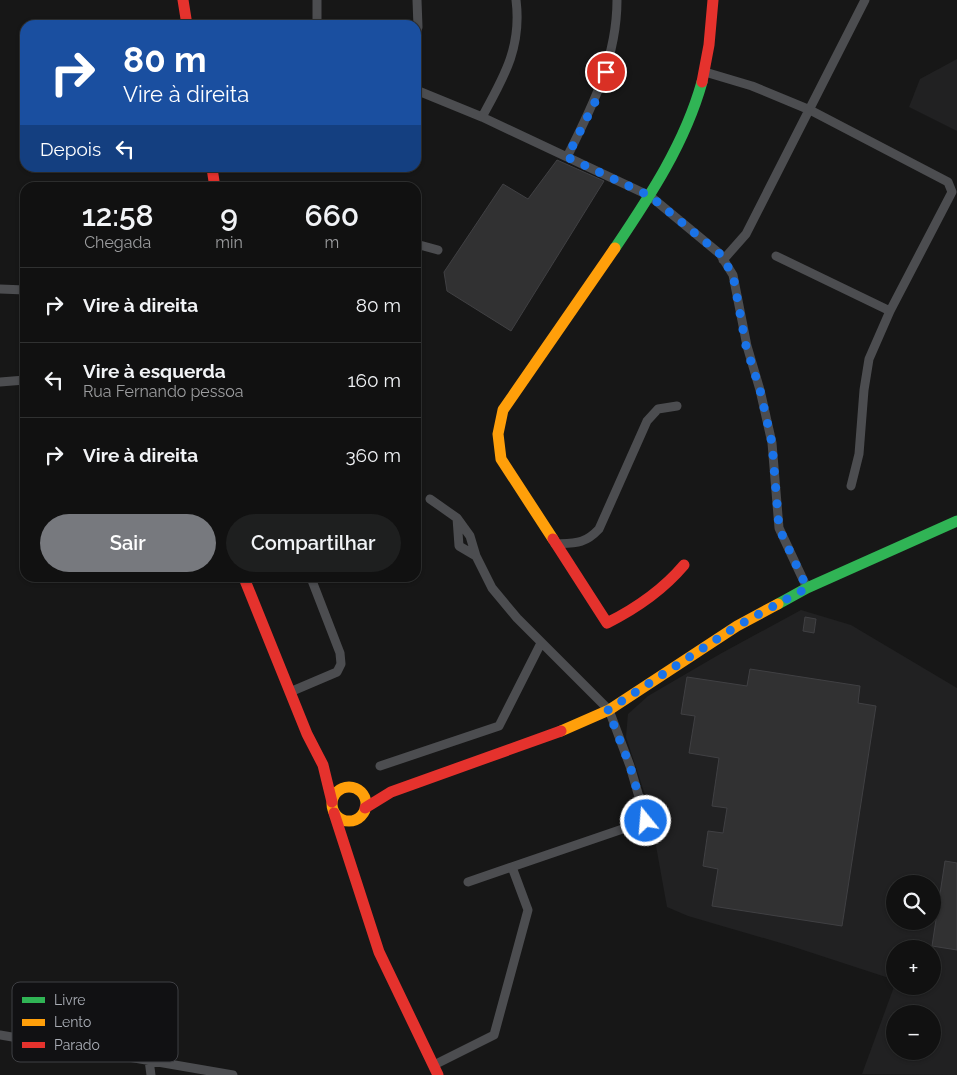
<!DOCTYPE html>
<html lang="pt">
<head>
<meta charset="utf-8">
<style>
  body { margin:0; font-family:Raleway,sans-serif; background:#1e1f1f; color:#f1f3f6; height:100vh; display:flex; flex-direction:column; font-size:19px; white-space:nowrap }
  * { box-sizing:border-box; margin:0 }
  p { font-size:16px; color:#9c9d9f }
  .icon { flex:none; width:28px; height:28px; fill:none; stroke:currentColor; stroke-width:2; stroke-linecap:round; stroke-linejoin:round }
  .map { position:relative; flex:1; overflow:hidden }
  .side { position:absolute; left:20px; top:182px; width:401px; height:400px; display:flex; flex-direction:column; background:#111; border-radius:15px; box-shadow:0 1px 4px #0004,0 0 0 1px #303131 }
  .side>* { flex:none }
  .banner { position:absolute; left:20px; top:20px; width:401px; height:152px; border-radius:15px; box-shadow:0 1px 4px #0004,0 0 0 1px #303131; background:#1a4fa0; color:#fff; overflow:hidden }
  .buttons { position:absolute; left:886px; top:875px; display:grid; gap:10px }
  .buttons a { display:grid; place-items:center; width:55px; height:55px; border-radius:50%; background:#111; box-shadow:0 1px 4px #0004,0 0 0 1px #303131; font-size:25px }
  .pin { position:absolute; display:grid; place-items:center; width:42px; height:42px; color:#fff; margin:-21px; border:2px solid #fff; border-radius:50%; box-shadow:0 1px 5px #0007 }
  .me { position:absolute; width:55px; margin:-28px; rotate:343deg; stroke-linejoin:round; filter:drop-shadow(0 0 4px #0008) }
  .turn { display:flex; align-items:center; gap:18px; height:105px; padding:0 20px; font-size:22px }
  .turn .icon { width:65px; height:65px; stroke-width:2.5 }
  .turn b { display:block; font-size:35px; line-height:42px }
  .then { display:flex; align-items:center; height:48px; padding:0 20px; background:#0003; gap:10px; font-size:19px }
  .eta { display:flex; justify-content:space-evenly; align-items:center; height:85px; text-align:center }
  .eta b { font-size:30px; font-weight:600; line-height:35px }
  .button { display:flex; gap:10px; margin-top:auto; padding:10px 20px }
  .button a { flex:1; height:58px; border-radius:30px; background:#77797e; color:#fff; font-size:20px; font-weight:600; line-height:58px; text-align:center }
  .button a+a { background:#1e1f1f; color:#f1f3f6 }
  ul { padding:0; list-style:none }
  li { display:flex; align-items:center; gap:15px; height:75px; padding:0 20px; border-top:1px solid #303131 }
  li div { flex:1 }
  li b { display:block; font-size:19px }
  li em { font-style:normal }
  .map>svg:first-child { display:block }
</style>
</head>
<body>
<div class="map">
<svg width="957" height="1075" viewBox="0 0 957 1075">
  <rect width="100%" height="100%" fill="#171717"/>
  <path fill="#212122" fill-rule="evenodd" d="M957 59V131L909 107 920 79Z
    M801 610 851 625 957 688V1075L862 1074 895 984V986H932V949H895V980L791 946 688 916 667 907 649 807 626 737 628 714 648 696 720 654ZM895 884H932V921H895ZM895 1014H932V1051H895Z"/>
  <path fill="#313132" stroke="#404043" d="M557 160 604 181 511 331 447 291 444 272 503 184 528 199Z
    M805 617 816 619 814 633 803 631Z
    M750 669 860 686 858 703 876 706 842 926 712 906 718 869 703 866 708 831 723 833 727 808 712 806 719 758 689 753 695 716 681 714 687 677 747 686Z
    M945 861 957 863V950L932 946Z"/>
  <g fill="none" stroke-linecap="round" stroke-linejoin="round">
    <path stroke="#4c4d50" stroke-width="9" d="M317 25V0
      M416 33 418 27 417 0
      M705 72 752 86 810 110 948 182 952 192 890 311 869 359 864 390 859 454 851 486
      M416 90 482 117 650 196 720 254 733 275 747 346 760 390 772 443 779 528 807 588
      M482 117C504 77 522 47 516 0
      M567 157C592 107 617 58 617 0
      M416 244 438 250
      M776 256 890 311
      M723 260 746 234 865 0
      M0 289 25 290
      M0 382 25 380
      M430 499 457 518 470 536 476 556 492 588 517 618 609 710 630 766 646 821 468 882
      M457 518 459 546 476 556
      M555 544C576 543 585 544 599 529L647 421 658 409 677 406
      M290 692 337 672 341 664 340 653 311 578
      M380 766 499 726 541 643
      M0 1035 233 1075
      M149 1060 151 1075
      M434 1065 494 1035 528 910 512 867"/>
    <path stroke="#30b455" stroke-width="11" d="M615 248C650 196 685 143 702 82
      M778 604 807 588 957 521"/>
    <path stroke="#ff9f0a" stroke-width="11" d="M553 539 501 459 498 434 503 410 615 248
      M561 731 609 710 737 626 778 604
      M332 804a17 17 0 1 1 34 0a17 17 0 1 1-34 0Z"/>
    <path stroke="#e5322d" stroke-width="11" d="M183 0 187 25
      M702 82 709 45 713 0
      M212 168 215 188
      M553 539 607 623C637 608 662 591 684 565
      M244 578 307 734 323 765 332 802
      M365 808 391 792 561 731
      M334 813 379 952 438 1075"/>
  </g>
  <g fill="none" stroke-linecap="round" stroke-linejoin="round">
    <path stroke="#1a73e8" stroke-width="9" stroke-dasharray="0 16.2" d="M606 72 596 100 567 157 650 196 720 254 733 275 746 346 760 390 772 443 779 528 807 588 737 626 608 710 630 766 646 821"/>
  </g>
  <rect x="12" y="982" width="166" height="80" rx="8" fill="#111113" stroke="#3f4044" stroke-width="1"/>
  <rect x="22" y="997" width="23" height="6" fill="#30b455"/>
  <rect x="22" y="1019" width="23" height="7" fill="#ff9f0a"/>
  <rect x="22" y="1042" width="23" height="6" fill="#e5322d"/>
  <g font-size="14" fill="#aaaeb6">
    <text x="54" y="1005">Livre</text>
    <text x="54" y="1027">Lento</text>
    <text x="54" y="1050">Parado</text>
  </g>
</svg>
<div class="buttons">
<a><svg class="icon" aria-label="search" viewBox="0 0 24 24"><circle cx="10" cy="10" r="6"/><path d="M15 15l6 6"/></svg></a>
<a>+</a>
<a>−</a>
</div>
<div class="pin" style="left:606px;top:72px;background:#d93025"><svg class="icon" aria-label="arrive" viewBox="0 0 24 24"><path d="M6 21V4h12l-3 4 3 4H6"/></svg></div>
<svg class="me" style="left:646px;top:821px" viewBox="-20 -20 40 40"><circle r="17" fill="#1a73e8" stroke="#fff" stroke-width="3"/><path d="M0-11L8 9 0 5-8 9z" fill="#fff"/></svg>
<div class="banner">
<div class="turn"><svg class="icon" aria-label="right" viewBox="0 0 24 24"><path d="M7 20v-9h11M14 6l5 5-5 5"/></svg><div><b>80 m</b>Vire à direita</div></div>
<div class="then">Depois<svg class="icon" aria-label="left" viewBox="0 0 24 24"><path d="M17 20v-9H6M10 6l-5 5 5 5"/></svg></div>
</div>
<section class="side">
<div class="eta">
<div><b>12:58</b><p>Chegada</p></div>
<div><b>9</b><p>min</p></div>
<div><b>660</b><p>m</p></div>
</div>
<ul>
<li><svg class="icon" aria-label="right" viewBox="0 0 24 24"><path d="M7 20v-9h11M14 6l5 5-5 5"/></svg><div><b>Vire à direita</b></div><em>80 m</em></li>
<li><svg class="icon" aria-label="left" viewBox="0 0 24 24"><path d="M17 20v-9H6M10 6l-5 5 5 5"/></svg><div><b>Vire à esquerda</b><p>Rua Fernando pessoa</p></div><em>160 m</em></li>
<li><svg class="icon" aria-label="right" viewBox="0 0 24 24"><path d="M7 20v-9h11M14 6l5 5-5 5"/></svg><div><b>Vire à direita</b></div><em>360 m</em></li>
</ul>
<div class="button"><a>Sair</a><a>Compartilhar</a></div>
</section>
</div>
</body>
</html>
